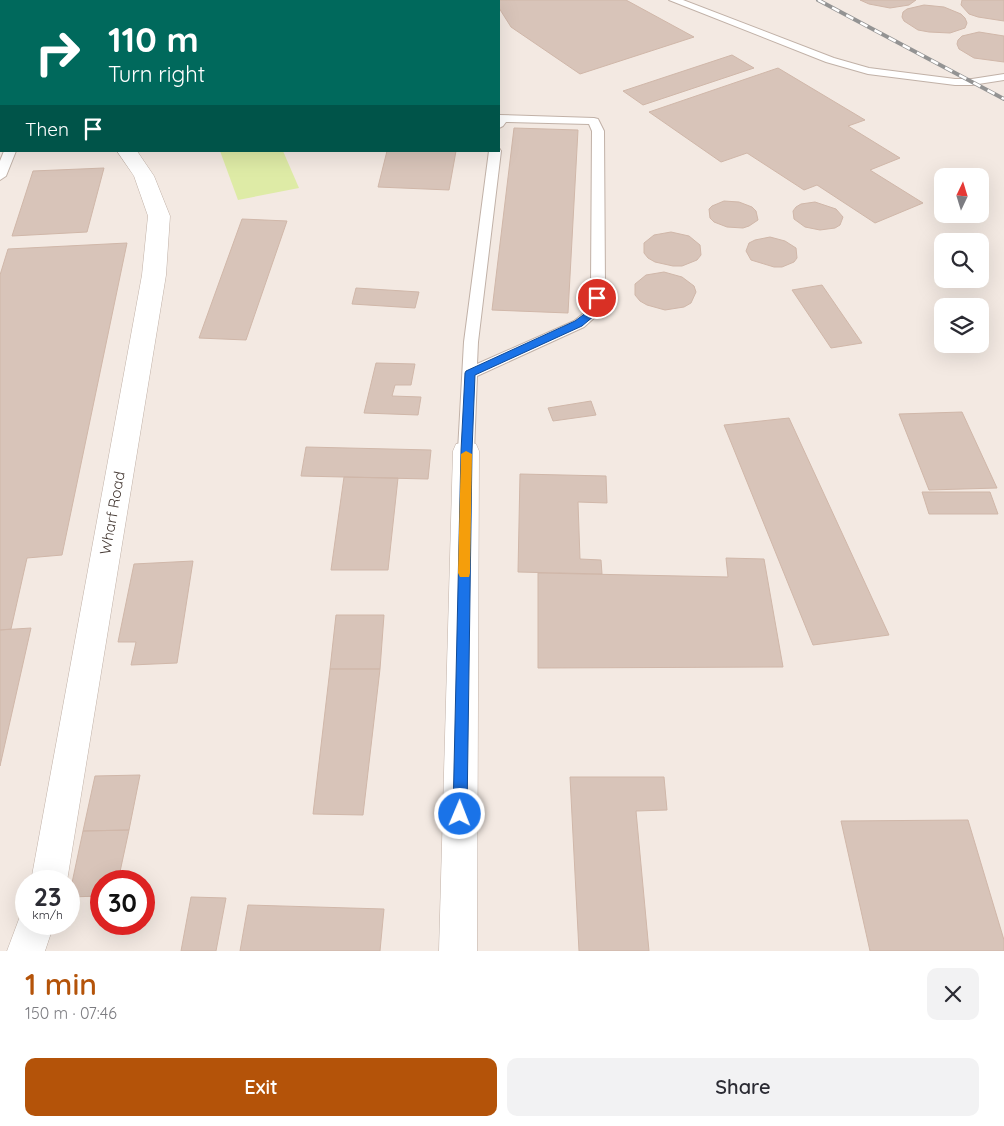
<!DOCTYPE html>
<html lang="en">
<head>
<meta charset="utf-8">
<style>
  body { margin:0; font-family:Quicksand,sans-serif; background:#f2f2f3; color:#2b2b33; height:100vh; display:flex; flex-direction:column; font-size:19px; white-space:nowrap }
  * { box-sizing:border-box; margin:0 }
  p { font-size:16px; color:#7c7c81 }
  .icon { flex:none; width:28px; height:28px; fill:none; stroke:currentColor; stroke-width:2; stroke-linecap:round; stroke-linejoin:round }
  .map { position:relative; height:951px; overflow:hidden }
  .details { display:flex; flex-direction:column; background:#fff; flex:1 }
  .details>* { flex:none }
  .hud { position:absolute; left:0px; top:0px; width:500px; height:152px; box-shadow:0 5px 20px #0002; background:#00695c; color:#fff; overflow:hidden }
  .needle { width:32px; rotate:4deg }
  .tools { position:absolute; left:934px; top:168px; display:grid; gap:10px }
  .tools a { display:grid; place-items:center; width:55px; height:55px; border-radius:10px; background:#fff; box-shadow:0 5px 20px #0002; font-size:25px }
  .speed { position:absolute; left:15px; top:870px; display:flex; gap:10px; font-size:25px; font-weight:700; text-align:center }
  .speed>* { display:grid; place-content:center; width:65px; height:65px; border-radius:50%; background:#fff; box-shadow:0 5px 20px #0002; line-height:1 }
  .speed small { font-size:12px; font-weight:400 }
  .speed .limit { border:8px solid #d22; background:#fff; color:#111 }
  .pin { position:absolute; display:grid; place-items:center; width:42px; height:42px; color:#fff; margin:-21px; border:2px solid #fff; border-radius:50%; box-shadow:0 1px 5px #0007 }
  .me { position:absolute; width:55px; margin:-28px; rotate:1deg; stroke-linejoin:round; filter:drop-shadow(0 0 4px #0008) }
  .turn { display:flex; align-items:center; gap:18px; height:105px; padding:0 25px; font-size:22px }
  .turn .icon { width:65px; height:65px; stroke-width:2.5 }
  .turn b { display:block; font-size:35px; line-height:42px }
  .then { display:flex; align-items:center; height:48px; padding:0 25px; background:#0003; gap:10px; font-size:19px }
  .round { display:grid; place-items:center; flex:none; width:52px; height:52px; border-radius:10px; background:#f2f2f3 }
  .headline { display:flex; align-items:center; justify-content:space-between; height:85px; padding:0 25px }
  h1 { font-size:30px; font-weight:600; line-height:38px; color:#b45309 }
  .button { display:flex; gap:10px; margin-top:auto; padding:10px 25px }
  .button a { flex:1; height:58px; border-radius:10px; background:#b45309; color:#fff; font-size:20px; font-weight:600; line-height:58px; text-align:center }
  .button a+a { background:#f2f2f3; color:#2b2b33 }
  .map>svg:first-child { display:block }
</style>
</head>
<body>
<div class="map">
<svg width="1004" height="951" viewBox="0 0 1004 951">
  <rect width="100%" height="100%" fill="#f3e9e2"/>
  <path fill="#deeba6" d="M220 151H283L299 188 238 200Z"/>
  <path fill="#d8c4b9" stroke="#d0b7a9" d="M147 0H301L142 1Z
    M494 0H626L694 37 580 74 511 27 499 8V1Z
    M860 0H916L909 5 890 8 869 4Z
    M1004 0V21L978 17 969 14 961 5 962 0Z
    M924 5 944 7 961 14 965 18 967 23 965 28 950 33 929 32 918 30 904 21 902 17 903 12 907 9Z
    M979 32 1004 36V62L974 58 959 49 957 44 958 40 962 36Z
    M732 55 754 68 643 105 623 91Z
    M778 68 865 120 848 126 900 158 870 170 923 203 875 223 817 185 804 190 747 153 721 162 649 112Z
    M514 128 578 130 568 313 492 310Z
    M387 151H456L449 190 378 187Z
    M104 168 87 232 12 236 33 171Z
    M724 201 739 202 752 207 756 211 758 220 749 226 743 228 727 227 714 222 710 218 709 209 712 206Z
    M815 202 836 209 843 217 840 225 835 228 820 230 805 227 794 219 793 211 796 207 801 204Z
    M242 219 287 221 246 340 199 338Z
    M671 232 689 236 700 245 701 255 697 260 682 266H673L655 262 648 258 644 253V243L654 235Z
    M770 237 785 241 796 248 797 258 794 262 782 267H774L751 260 746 251 749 243 755 240Z
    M127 243 62 555 27 558 11 629 0 630V275L8 249Z
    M664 272 682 277 694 286 696 292 691 303 684 307 665 310 647 305 640 301 635 295V284L646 275Z
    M822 285 862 343 831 348 792 290Z
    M356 288 419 292 415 308 352 304Z
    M376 363 415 364 411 385H395L392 396 421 397 418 415 364 413Z
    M591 401 596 415 553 421 548 408Z
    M962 412 997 488 929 490 899 414Z
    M789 418 889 635 813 645 724 425Z
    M306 447 431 450 428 479 301 476Z
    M520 474 606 476 607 503 578 502 580 559 601 560 602 574 518 572Z
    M344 477 398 478 388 570H331Z
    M922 492H990L998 514H929Z
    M726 558 764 559 783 667 538 668V573L728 577Z
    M193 561 177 663 131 665 136 642H118L134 564Z
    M336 615H384L380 669H330Z
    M31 628 0 766V630Z
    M330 669H380L363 815 313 814Z
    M140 775 129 830 83 831 95 776Z
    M570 777H664L667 810 636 811 649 951H579Z
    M968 820 1004 940V951H870L841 821Z
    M129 830 118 881H101V896L69 897 83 831Z
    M191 897 226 898 216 951H181Z
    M248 905 384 909 380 951H240Z"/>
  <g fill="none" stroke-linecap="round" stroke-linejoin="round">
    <g stroke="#c1b1a7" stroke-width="2">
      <path id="lane" d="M669 0H683L834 58 869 68 955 79H972L1004 74V80L972 85H955L868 74 826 62Z
        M499 115 594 118 598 119 604 131 605 287 603 310 584 327 477 376 474 451 472 455 466 457 460 455 458 451 464 342 489 151H499V148L501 151 478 342 477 364 574 321 589 309 591 287 592 131 589 124 506 122 503 126 499 128Z
        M4 151H16L6 176 0 180V161Z"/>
    </g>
    <g stroke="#c1b1a7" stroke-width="1">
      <path id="street" d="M0 19H1V30H0Z
        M117 151H137L154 176 170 216 166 275 67 881H31L142 275 148 216 134 176Z
        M466 442 476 444 479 451 477 951H439L453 451 456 444Z
        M26 910V924H54L45 951H7L22 911Z"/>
    </g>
    <use href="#lane" fill="#fff" fill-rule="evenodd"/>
    <use href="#street" fill="#fff" fill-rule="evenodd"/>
    <g stroke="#939393" stroke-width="4">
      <path id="rail" d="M818 0 1004 99"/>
    </g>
    <use href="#rail" stroke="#fff" stroke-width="2.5" stroke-dasharray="8" stroke-linecap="butt"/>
  </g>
  <path fill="#1a73e8" stroke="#114b97" d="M597 295 602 298 601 310 582 326 475 375 472 451 467 814 465 818 460 820 455 818 453 814 461 451 465 373 466 371 575 321 591 309 592 298Z"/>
  <path fill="#f59e0b" d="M466 451 472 454 470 573 469 577H460L458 573 461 454Z"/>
  <g text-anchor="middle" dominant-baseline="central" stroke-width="4" stroke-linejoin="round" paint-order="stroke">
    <g font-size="15" fill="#443832" stroke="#fff">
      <text transform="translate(112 513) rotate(-80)">Wharf Road</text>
    </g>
  </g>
</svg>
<div class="tools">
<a><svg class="needle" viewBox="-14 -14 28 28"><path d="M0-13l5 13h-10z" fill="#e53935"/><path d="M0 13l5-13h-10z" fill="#7c7c81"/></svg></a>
<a><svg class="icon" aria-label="search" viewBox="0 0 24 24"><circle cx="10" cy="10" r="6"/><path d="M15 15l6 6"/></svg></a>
<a><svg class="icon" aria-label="layers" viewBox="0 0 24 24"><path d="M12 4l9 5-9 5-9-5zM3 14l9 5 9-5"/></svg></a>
</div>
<div class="speed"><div>23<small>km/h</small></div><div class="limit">30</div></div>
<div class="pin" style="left:597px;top:298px;background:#d93025"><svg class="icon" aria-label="arrive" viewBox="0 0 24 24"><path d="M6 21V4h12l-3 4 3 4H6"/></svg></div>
<svg class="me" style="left:460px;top:814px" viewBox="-20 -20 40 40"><circle r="17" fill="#1a73e8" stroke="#fff" stroke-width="3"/><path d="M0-11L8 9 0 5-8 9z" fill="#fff"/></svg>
<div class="hud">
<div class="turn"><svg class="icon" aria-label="right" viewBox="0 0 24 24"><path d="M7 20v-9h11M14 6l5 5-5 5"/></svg><div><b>110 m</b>Turn right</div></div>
<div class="then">Then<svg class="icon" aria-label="arrive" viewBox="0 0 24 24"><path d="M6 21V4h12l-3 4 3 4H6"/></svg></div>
</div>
</div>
<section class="details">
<div class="headline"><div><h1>1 min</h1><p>150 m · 07:46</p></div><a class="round"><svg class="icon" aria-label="close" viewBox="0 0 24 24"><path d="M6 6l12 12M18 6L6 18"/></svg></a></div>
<div class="button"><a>Exit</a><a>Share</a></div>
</section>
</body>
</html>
